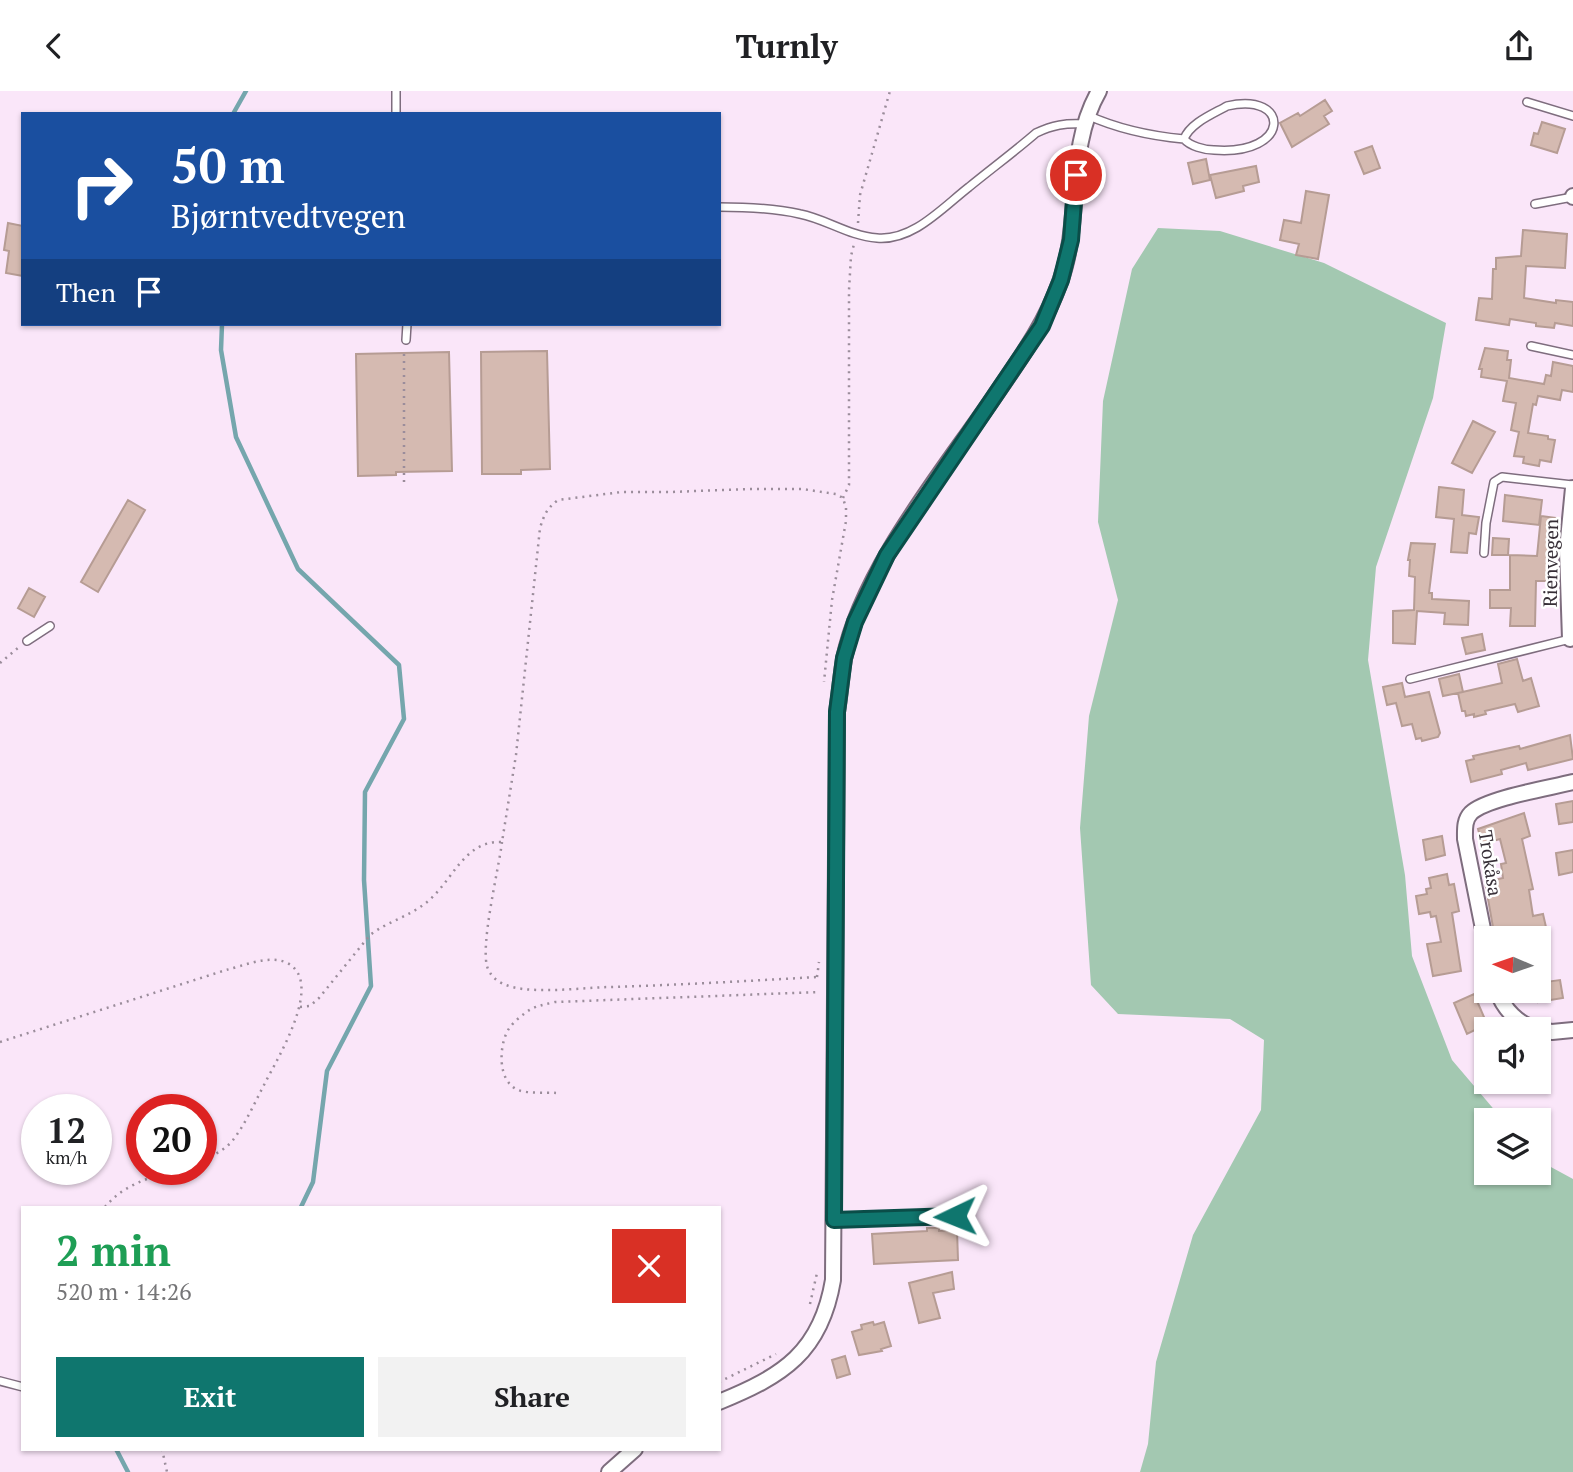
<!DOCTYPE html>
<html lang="en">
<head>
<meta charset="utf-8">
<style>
  body { margin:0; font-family:"PT Serif",serif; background:#f2f2f2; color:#202124; height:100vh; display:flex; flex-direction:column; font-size:26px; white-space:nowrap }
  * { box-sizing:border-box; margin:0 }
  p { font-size:23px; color:#757577 }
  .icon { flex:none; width:38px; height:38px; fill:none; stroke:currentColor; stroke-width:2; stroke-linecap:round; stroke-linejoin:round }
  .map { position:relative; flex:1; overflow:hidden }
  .details { position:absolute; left:21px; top:1115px; width:700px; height:245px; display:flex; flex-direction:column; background:#fff; border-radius:0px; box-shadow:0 2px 5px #0004 }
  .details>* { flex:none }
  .guide { position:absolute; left:21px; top:21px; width:700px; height:214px; border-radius:0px; box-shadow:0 2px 5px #0004; background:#1a4fa0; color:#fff; overflow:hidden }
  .needle { width:46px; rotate:272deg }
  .controls { position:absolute; left:1474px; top:835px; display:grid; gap:14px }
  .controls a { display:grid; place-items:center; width:77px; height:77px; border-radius:0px; background:#fff; box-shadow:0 2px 5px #0004; font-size:35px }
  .speed { position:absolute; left:21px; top:1003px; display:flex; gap:14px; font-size:35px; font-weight:700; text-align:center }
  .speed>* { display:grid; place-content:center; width:91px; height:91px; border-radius:50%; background:#fff; box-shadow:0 2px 5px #0004; line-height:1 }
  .speed small { font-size:18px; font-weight:400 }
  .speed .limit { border:10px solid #d22; background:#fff; color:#111 }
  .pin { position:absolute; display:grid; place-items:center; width:60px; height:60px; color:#fff; margin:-30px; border:4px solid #fff; border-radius:50%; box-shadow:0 2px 7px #0007 }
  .me { position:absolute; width:77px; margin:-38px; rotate:268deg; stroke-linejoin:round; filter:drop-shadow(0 0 5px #0008) }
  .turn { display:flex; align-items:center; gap:24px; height:147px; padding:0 35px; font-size:32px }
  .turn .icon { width:91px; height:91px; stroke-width:2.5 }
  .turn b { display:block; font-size:49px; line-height:60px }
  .then { display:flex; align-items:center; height:66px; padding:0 35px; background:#0003; gap:14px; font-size:26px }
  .round { display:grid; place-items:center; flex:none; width:74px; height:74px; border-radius:0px; background:#f2f2f2 }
  .overview { display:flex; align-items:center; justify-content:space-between; height:119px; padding:0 35px }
  h1 { font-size:42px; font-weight:700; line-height:52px; color:#1e9e55 }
  .cta { display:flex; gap:14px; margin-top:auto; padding:14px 35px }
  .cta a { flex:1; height:80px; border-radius:0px; background:#0f766e; color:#fff; font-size:28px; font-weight:700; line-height:80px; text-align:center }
  .cta a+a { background:#f2f2f2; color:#202124 }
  header { display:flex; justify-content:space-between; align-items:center; height:91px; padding:0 35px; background:#fff; font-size:32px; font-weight:700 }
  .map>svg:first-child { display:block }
</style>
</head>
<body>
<header><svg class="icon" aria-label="back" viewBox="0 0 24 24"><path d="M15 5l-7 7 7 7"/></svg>Turnly<svg class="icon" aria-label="share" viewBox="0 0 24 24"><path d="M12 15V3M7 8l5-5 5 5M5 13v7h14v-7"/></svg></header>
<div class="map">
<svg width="1573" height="1381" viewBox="0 0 1573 1381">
  <rect width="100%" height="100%" fill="#fae6f9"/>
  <path fill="#a3c8b1" d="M1158 137 1220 140 1324 172 1446 232 1433 307 1376 476 1368 569 1405 784 1412 865 1452 969 1503 1029H1486V1082H1538V1069L1573 1088V1381H1140L1148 1353 1156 1271 1193 1144 1261 1019 1264 949 1230 928 1118 923 1091 894 1080 737 1089 625 1118 509 1098 431 1103 310 1132 178Z"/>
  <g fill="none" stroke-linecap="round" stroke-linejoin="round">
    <path stroke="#75a6ad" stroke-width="4.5" d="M233 23 246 0
      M222 233 221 259 236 346 298 478 399 574 404 628 365 701 364 789 371 895 327 980 313 1091 301 1116
      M116 1358 128 1381"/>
  </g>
  <path fill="#d5bab1" stroke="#b69c94" stroke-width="2" d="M1325 9 1332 20 1324 25 1329 33 1292 56 1280 32 1298 22 1300 25Z
    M1542 31 1565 38 1557 62 1531 54 1534 42 1538 43Z
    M1372 55 1380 77 1364 83 1355 61Z
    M1206 68 1210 89 1193 93 1188 72Z
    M1256 75 1259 91 1243 95 1244 100 1216 107 1210 84Z
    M1306 100 1329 104 1318 168 1296 164 1299 153 1280 149 1284 129 1301 132Z
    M8 132 23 135V185L6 182 9 160 4 159Z
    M1523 139 1567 143 1565 177 1526 175 1524 207 1556 212V209L1573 211V235L1555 232 1554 237 1536 235V232L1510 228 1509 234 1476 229 1479 207 1492 208 1493 178H1496V167L1521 165Z
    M1485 257 1508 260 1507 269H1511L1509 287 1544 293 1546 284 1551 285 1553 271 1573 275V301L1562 299 1560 309 1538 305 1536 314 1533 313 1528 342 1548 345V348L1555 349 1551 371 1540 369 1539 375 1523 372 1524 366 1514 365 1519 341 1511 339 1516 312 1503 310 1507 290 1481 286 1482 278H1479Z
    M547 260 550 378 521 379V383H482L481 261Z
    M449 261 452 380 396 381V384L358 385 356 263Z
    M1473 330 1495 341 1472 382 1452 372Z
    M1439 396 1464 399 1462 424 1479 426 1476 443 1469 442 1467 462 1451 461 1454 428 1436 426Z
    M1505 404 1542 409 1539 434 1503 430Z
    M128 409 145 419 98 501 81 491Z
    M1541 425 1557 427 1555 447H1551V490H1536L1535 535H1510L1511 517H1490V499H1510V464L1537 465Z
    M1493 447 1509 448 1508 464H1492Z
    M1411 452 1435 453 1429 502H1432V508L1469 510 1468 534 1444 533 1445 522 1417 520 1415 553 1393 552V520L1414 519 1415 486 1409 485 1410 469H1408Z
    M29 497 45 506 34 526 18 517Z
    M1482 543 1485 559 1466 563 1462 547Z
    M1517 568 1523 590 1531 587 1539 615 1518 621 1515 613 1485 620 1486 623 1474 626V623L1466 625 1465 620H1462L1458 602 1502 592 1498 573Z
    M1459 583 1463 601 1443 605 1439 588Z
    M1402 592 1405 606 1429 601 1440 642 1438 646 1422 650 1421 647 1416 648 1412 633 1402 635 1396 612 1387 614 1383 596Z
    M1570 644 1573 668 1528 679 1526 672 1501 679 1502 683 1471 691 1466 670 1474 668 1473 665 1519 655 1520 658Z
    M1573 710V731L1559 733 1556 713Z
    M1524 722 1530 745 1522 748 1533 798 1529 799 1533 825 1543 823 1548 845 1538 847H1514L1512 838 1494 842 1485 791 1503 787 1501 773 1506 772 1500 748 1482 753 1478 738Z
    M1442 745 1445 764 1426 769 1423 749Z
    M1573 759V781L1559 784 1556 762Z
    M1447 783 1449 794 1454 793 1459 820 1452 822 1461 880 1433 885 1427 853 1441 851 1436 825 1431 826 1430 821 1419 823 1416 805 1427 803 1426 798 1431 797 1429 787Z
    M1560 889 1563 907 1538 911V892Z
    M1474 903 1487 933 1467 943 1454 912Z
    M927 1137H939V1140L957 1139 958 1169 874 1173 872 1143 927 1140Z
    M952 1181 954 1198 933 1202 940 1227 919 1232 909 1192Z
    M873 1231 874 1234 884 1231 891 1255 881 1258 882 1260 859 1264 852 1241 862 1238 861 1234Z
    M845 1265 850 1283 837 1287 832 1269Z"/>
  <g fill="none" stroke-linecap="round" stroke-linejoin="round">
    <g stroke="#7e6d7e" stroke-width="10">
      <path id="service" d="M1527 11 1573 25
        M396 23V0
        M1087 24C1118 38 1151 45 1184 48 1190 55 1204 59 1214 59 1292 65 1291 0 1227 15 1213 23 1190 32 1184 48
        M1535 113 1573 106
        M719 116C746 116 773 117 800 123 826 128 849 145 877 147 913 150 942 117 969 96 991 78 1014 61 1036 42 1053 34 1065 32 1084 33
        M406 249 407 233
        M1531 255 1573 264
        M1484 462 1486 432 1494 391 1502 386 1573 394
        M27 550 50 535
        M1410 588 1570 548
        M834 1129 955 1125
        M0 1290 23 1296"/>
    </g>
    <g stroke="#7e6d7e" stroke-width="18">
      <path id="minor" d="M1573 105V106
        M1570 548 1567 459 1573 397
        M1486 853 1465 748C1465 739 1464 729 1471 722 1487 707 1550 697 1573 691
        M1497 900C1504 918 1518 934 1538 938
        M1538 938 1552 941 1573 939
        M719 1311C783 1285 821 1261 833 1189L837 621C840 603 841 585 844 568 862 479 943 381 994 306 1019 269 1045 234 1060 191 1083 129 1065 59 1099 0
        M609 1381 635 1358"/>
    </g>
    <path stroke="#9b8d9b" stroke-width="2.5" stroke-dasharray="2 5" stroke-linecap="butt" d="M858 132 860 104 890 0
      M404 391V258
      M843 407 849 394V199L851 165 854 153
      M0 572 19 556
      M502 751C499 777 479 858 488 878 494 892 509 896 523 898 551 901 581 897 609 896 678 894 748 890 817 886
      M817 886 819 871
      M300 916 310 915 319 907 370 844C387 831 407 826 423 814 452 794 462 749 502 751L516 664 540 437C544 424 547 417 558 409L622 401H671L749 398H802L836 403 843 407 846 417V430L832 509 824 591
      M0 951 226 879C243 875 267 864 285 871 327 888 277 968 265 992 255 1011 246 1032 233 1049 225 1059 213 1065 201 1069
      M556 1002C545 1001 529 1003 518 999 497 990 499 955 508 939 512 933 518 927 524 923 533 915 543 914 555 911L820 901
      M105 1116C123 1094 149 1087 176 1078
      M810 1213 817 1182
      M719 1291 776 1263
      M162 1358 167 1381"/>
    <use href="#service" stroke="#fff" stroke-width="7"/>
    <use href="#minor" stroke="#fff" stroke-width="14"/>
  </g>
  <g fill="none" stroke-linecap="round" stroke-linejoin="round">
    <g stroke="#0a4d48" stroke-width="18">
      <path id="route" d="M955 1125 834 1129 837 621 844 567 855 531 887 464 1042 235 1061 189 1071 149 1076 84"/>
    </g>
    <use href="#route" stroke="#0f766e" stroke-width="12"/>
  </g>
  <g text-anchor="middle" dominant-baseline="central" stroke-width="5" stroke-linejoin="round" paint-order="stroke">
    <g font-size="19" fill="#372f37" stroke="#fff">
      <text transform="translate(1550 472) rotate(-89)">Rienvegen</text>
      <text transform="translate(1491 772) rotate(81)">Trokåsa</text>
    </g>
  </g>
</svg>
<div class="controls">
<a><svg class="needle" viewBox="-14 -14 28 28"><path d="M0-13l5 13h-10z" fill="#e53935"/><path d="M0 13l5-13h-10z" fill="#757577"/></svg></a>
<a><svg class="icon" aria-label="sound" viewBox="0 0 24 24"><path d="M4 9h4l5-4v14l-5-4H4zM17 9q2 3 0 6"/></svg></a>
<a><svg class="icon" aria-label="layers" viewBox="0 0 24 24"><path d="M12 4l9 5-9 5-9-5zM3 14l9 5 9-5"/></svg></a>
</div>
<div class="speed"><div>12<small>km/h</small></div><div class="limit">20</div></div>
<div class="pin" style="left:1076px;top:84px;background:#d93025"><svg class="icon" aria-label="arrive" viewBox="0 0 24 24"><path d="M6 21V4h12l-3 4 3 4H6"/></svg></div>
<svg class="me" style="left:955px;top:1125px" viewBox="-20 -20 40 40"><path d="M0-17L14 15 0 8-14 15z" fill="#0f766e" stroke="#fff" stroke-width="4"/></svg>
<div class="guide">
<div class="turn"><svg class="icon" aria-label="right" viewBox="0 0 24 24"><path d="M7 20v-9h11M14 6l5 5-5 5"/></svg><div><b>50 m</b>Bjørntvedtvegen</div></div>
<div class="then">Then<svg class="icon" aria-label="arrive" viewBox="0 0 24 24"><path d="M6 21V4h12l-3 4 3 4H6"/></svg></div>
</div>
<section class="details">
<div class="overview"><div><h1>2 min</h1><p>520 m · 14:26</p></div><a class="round" style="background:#d93025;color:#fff"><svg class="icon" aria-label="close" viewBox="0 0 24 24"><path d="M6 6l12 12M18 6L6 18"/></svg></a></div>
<div class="cta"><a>Exit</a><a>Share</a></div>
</section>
</div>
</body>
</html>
